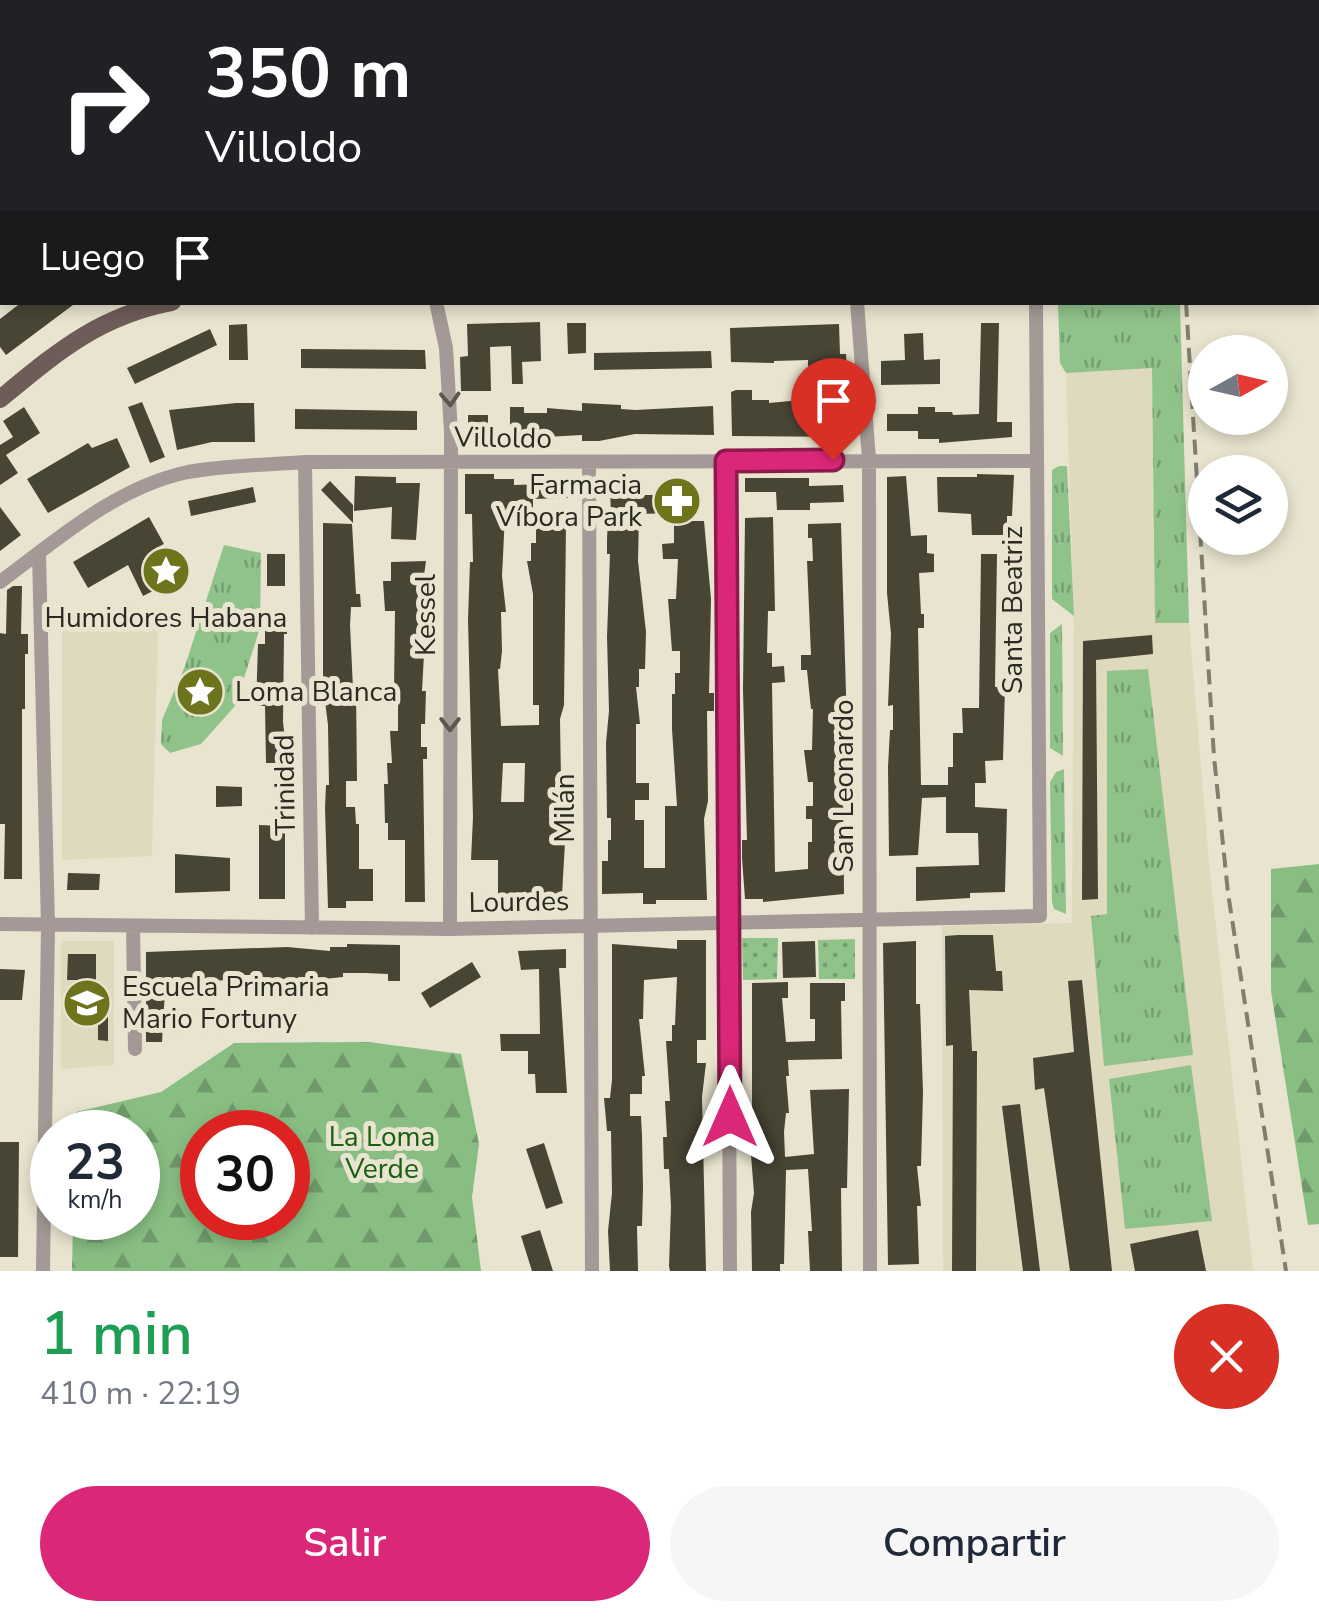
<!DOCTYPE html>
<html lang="es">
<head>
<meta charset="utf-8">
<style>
  body { margin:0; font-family:"Nunito Sans",sans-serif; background:#f6f6f7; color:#1f2937; height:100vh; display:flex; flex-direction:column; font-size:38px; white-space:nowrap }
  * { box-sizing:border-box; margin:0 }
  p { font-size:32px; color:#747a83 }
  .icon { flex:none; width:55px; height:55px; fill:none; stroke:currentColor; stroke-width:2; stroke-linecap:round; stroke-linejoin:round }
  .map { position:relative; height:1271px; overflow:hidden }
  .side { display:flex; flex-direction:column; background:#fff; flex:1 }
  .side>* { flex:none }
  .banner { position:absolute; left:0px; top:0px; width:1320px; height:305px; box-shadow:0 5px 15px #0003; background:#202124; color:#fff; overflow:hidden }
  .needle { width:65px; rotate:82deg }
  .buttons { position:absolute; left:1188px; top:335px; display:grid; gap:20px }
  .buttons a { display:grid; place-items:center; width:100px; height:100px; border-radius:50%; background:#fff; box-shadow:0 5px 15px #0003; font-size:50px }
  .speed { position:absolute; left:30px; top:1110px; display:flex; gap:20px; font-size:50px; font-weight:700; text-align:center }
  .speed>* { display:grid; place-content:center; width:130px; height:130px; border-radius:50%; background:#fff; box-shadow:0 5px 15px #0003; line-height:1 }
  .speed small { font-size:25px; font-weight:400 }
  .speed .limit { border:15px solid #d22; background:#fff; color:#111 }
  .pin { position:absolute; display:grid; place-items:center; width:85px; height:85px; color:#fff; margin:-102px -42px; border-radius:50% 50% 50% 0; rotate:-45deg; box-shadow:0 0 10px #0007 }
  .pin .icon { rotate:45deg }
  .me { position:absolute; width:110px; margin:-55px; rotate:0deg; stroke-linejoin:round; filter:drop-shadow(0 0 8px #0008) }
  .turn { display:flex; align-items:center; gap:35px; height:210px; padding:0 40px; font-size:45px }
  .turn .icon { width:130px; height:130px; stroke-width:2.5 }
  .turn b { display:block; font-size:70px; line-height:85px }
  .then { display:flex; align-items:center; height:95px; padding:0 40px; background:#0003; gap:20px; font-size:38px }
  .round { display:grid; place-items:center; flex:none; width:105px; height:105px; border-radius:52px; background:#f6f6f7 }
  .summary { display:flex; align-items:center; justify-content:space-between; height:170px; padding:0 40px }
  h1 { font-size:60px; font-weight:600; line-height:75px; color:#1e9e55 }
  .primary-button { display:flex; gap:20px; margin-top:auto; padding:20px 40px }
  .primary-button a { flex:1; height:115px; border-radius:60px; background:#db2777; color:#fff; font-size:40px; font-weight:600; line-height:115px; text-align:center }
  .primary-button a+a { background:#f6f6f7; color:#1f2937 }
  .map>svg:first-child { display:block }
</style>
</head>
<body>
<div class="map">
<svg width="1319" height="1271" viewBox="0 0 1319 1271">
  <defs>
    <pattern id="grass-tufts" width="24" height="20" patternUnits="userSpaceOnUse" patternTransform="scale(2.5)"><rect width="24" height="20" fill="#90c38a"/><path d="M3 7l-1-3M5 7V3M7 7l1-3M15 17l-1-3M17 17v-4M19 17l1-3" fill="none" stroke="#769e70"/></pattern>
    <pattern id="forest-firs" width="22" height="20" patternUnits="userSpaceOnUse" patternTransform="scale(2.5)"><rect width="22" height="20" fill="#89be83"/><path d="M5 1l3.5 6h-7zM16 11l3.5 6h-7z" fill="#709a6b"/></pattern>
    <pattern id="park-dots" width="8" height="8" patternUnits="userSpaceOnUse" patternTransform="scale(2.5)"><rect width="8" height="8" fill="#90c38a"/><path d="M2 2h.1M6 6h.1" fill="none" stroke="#769e70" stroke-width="1.8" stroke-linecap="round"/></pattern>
  </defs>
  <rect width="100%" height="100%" fill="#e9e4cf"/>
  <path fill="#dfd9bd" d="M1152 367 1155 622 1189 623 1209 862 1253 1271H943L942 926 1072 923 1074 623 1066 373Z
    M158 629 152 856 62 860V630Z
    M61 941H114V1065L61 1069Z"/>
  <path fill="url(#grass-tufts)" d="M1062 303H1180L1189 623H1155L1152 368 1066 373 1060 363 1058 304Z
    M1059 466H1067L1074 616 1052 599V470Z
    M224 545 261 553 260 628 235 706 201 744 170 753 161 744 162 720 185 666Z
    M1062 624 1063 756 1050 748V633Z
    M1148 669 1193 1055 1104 1066 1091 916 1107 914V671Z
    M1064 769 1066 914 1054 909 1052 902 1050 782 1056 772Z
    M1191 1065 1212 1221 1125 1229 1109 1079Z"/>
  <path fill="url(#forest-firs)" fill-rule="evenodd" d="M757 0H1133L1134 2H758Z
    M1319 864V1224L1308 1225 1271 991V869Z
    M368 1042 461 1054 479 1144 472 1197 481 1271H72L73 1218H138V1132H75L76 1112 161 1092 234 1043ZM202 1132H288V1218H202Z"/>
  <path fill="url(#park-dots)" d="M742 938H778L777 979 743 980Z
    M855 939V979H819L818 940Z"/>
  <path fill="#494534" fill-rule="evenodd" d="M22 302H77L6 355 0 347V319Z
    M540 322 541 361 522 362 523 384H512L511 346 490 347 491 391H461L460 357 468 356 467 324Z
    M567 323H586V353L568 354Z
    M981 323H999L997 422H1012V437L939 443V439H918V431H887V414H918V407H935V412H952L953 415 979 414Z
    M247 324 248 360H229V325Z
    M839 324 840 354H846L847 371 808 372V360L774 361V363L731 362 730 328Z
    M210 329 217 345 135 384 127 368Z
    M923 333 924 360 940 359V384L881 385V361L905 360 904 334Z
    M301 349 425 350 426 369 301 368Z
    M711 351 712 368 594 370V353Z
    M736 390H752V400H769V403L811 399V390H849L851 437 732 436 731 392Z
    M142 402 165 457 150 463 128 407Z
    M236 403H254L255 442H212L177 450 169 410Z
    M582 403 621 405V409L635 410 713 406 714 435 635 434 599 441H582V435L510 439V407H524V413H547V408L582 411Z
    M24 407 40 433 6 455 18 473 0 485V445L13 437 3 421Z
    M295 409 417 411V430L295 429Z
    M468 415H488V441H468Z
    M117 438 130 467 48 513 27 479 88 443 92 448Z
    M465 474H494V479H514V485L547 484 546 479H568V498L533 499V515H505L502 576 506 612H501L502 651 500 669H498L501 726 539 725V705H533V594L527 561H531V543H536V522H566L564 705 560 719 562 842H565L562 895 513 900V905H498V860H471L473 817 468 620 470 562H473L472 514H465ZM503 763H525L524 802H501Z
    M977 474 1014 475 1012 516H1007V535H972L971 514 938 512 937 477H977Z
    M355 476 396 477V483H420L416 540 391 539 392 507 354 511Z
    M906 476 911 536 927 535V553L934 554V572L919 573 921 614H924V628H918L921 785H948V767H953V733H963L962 708H979L981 554H997L995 687H1005L1003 760 985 761 986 783H975V807L1007 809 1005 892 970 893V898L916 901V867L979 865 978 833H946V797L922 798 918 855 889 856 888 767 890 730H893V705L888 706 891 634 887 593V477Z
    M745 478H809V486L843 485 844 502 810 503V510H777L776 492H745Z
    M330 481 353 505V523L321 490Z
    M610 482H625L626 495H684V521H704L711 599 709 693H714V711H707L708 801 704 819 707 900H656V904H643V893L602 894V861H608V840H611V818H607L606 743 609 711 607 637 610 554H607V539L608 519H611ZM674 513V543L662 544 663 559H678L676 599H668L672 651H680V673H675V694H672V729L677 806H665V868H644V820H635V800H649V783H636V724H640L636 687H639V669H645L646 632 638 561 639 514Z
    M253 487 256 502 191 516 188 501Z
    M0 507 21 535 0 551Z
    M149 517 164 544 156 548 173 581 143 596 128 565 88 588 73 562Z
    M773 517 775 611H768L767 653H772V667L784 666 785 682 772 683 775 872 808 869V842H812V819H806V806H813V782H808L804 750H812L813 709H811L807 670H801V655H811L807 561H813L812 538H808V524L841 523 848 762 847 781H843L844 894 763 902V899H745L742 858V840H747L743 690 745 518Z
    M323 523 352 524 356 594H360L361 607H351L350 625 353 689H356L357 781H346V807H355L356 824H359V869H373V901H346V908H328L325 808 326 785H329L328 725 323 685Z
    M267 554H285V586H267Z
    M426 561 419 611V636H422L424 654 422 691H426L425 724H421V747H427V759H423L425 902H405V840H388V823H385L384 784H388L387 763H392L390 731H398V705H386V691H394L395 611H385L383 581H391V562Z
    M13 586H22L21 634H28V654H25V709H22V879H4L5 824H0V633L6 634 7 590Z
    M265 622H286L287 634H284L283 722 288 763H266L265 706H256L258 644H265Z
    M1152 635 1153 654 1096 660 1098 899 1082 900 1083 641Z
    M216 786 242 787V806L216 807Z
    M259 825 285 826V899H259Z
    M175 854 230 858V891L175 893Z
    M68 873 100 874 99 890H67Z
    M958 935H993L996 971H1002L1003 991 969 990 972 1051H977L976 1271H952L953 1045 946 1046 945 936Z
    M677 940H706V1040H697V1063H706L702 1097 706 1271H670L669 1266 671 1207 669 1169H664L663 1137H667L665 1101H670L666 1041H672V1025H675L677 977 644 980 643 1019H639L645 1076H642V1094H630V1116H641L642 1136 643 1189 642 1226H637L638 1271H610L608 1231 612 1193 611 1131H607L604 1098H610L612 1080V944L677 949Z
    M815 941 816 977 783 978 782 942Z
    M916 941V1004H920L923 1092 921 1166H917L921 1206H917L919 1264 888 1265 883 943Z
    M347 944 400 945V981H388V974L366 973H343V977L287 983H273V978H255V975H229V980L210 981V986L165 990 162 1042H146V952L287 947 330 951V947H347Z
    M566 949V968H559L567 1093H536L535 1074H528V1051H501L500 1034H540L539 969 521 970 518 951Z
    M68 954H96V980H67Z
    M472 962 481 977 430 1008 421 993Z
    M0 969 25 970 22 1000H0Z
    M1082 980 1112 1271H1070L1044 1088 1035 1090 1033 1058 1074 1052 1068 981Z
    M788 982V998H782L786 1042 815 1041V1019H810V983H845V1001H841L842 1059 788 1060 789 1076H786L789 1113H786L784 1132 785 1157 814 1154 810 1090 849 1089 847 1188H841L842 1271H810L808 1231H812L808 1169 786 1170 784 1264H780V1271H752L751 1212 754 1193 748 1118H752V983Z
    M98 995H108V1041L98 1040Z
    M1020 1104 1040 1271H1023L1002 1106Z
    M0 1142H19L18 1257H0Z
    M544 1143 563 1203 546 1209 526 1149Z
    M540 1230 553 1271H532L521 1236Z
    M1198 1230 1206 1271H1135L1130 1244Z"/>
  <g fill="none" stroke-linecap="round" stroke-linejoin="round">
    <path stroke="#a49997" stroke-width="14" d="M98 0 99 2
      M325 0 326 2
      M754 0 755 2
      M340 2 346 0
      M706 2 712 0
      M0 119H2
      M436 302 446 348 451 432 450 929
      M857 302 869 459 870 1271
      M726 461 730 1271
      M305 462 312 928
      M589 464 592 1271
      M39 554 48 926 43 1271
      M0 582C57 540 116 487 188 472 226 465 266 465 305 462L1037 461
      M0 924 450 929 1040 916 1036 302
      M133 926 135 1049"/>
    <path stroke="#6e5c59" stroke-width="18" d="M1318 181H1319
      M0 399C56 353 98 316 172 302"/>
    <path stroke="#817e70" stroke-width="4" stroke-dasharray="15 8" stroke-linecap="butt" d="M1151 0V2
      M1186 302 1214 757 1228 893 1286 1271"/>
  </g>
  <defs><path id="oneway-chevron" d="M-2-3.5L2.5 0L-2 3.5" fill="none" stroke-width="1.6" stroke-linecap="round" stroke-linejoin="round" transform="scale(2.5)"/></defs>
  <g stroke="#5b5650">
    <use href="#oneway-chevron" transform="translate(450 399) rotate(87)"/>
    <use href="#oneway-chevron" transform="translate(450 724) rotate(90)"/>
  </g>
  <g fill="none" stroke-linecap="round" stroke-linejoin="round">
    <g stroke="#8e194d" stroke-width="25">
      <path id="route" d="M730 1117 726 461 833 460"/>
    </g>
    <use href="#route" stroke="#db2777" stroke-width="18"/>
  </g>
  <defs>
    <g id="pharmacy-disc" transform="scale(2.5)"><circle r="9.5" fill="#6d741c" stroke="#e9e4cf"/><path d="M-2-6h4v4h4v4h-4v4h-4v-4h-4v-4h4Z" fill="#fff"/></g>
    <g id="sight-disc" transform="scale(2.5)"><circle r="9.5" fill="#6d741c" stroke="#e9e4cf"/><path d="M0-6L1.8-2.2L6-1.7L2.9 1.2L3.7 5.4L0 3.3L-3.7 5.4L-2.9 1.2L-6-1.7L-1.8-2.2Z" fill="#fff"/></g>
    <g id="school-disc" transform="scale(2.5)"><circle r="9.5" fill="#6d741c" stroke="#e9e4cf"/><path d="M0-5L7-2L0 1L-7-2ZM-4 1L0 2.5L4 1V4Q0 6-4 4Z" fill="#fff"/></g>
  </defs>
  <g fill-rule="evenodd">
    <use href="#pharmacy-disc" x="677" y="501"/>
    <use href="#sight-disc" x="166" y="571"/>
    <use href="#sight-disc" x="200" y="692"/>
    <use href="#school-disc" x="87" y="1003"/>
  </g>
  <g text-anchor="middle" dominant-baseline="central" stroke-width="10" stroke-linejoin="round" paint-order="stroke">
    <g font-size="28" fill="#2b2921" stroke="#e9e4cf">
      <text transform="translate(503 438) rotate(1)">Villoldo</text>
      <text transform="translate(1013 610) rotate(-90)">Santa Beatriz</text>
      <text transform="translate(426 615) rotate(-90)">Kessel</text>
      <text transform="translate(285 785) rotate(-91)">Trinidad</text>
      <text transform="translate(844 786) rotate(-90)">San Leonardo</text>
      <text transform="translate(565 808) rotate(-90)">Milán</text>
      <text transform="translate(519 902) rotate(-1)">Lourdes</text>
    </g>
    <g font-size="28" fill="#2b2921" stroke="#e9e4cf" text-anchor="start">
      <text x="642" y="485" text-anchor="end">Farmacia<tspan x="642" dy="32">Víbora Park</tspan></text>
      <text x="166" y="618" text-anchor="middle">Humidores Habana</text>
      <text x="235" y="692">Loma Blanca</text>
      <text x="122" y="987">Escuela Primaria<tspan x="122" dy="32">Mario Fortuny</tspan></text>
    </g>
    <g font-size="28" fill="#186012" stroke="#e9e4cf">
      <text x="382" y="1137">La Loma<tspan x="382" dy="32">Verde</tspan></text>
    </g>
  </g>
</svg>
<div class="buttons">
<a><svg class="needle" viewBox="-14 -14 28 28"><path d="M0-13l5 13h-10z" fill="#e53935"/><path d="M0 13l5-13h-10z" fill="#747a83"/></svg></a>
<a><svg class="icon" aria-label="layers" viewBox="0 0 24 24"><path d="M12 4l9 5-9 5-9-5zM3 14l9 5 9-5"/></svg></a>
</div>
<div class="speed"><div>23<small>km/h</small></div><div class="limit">30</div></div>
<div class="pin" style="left:833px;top:460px;background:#d93025"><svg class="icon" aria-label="arrive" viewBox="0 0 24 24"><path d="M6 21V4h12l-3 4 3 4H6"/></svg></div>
<svg class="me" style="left:730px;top:1117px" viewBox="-20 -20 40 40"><path d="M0-17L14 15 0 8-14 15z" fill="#db2777" stroke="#fff" stroke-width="4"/></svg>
<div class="banner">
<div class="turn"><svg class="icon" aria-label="right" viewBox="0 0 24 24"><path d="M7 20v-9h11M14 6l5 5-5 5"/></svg><div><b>350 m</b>Villoldo</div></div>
<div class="then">Luego<svg class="icon" aria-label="arrive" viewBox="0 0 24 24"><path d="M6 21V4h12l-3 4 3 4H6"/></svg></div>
</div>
</div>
<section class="side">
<div class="summary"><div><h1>1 min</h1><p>410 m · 22:19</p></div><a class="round" style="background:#d93025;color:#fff"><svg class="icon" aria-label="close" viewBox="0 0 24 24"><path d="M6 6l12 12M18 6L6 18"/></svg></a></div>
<div class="primary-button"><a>Salir</a><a>Compartir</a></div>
</section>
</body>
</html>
